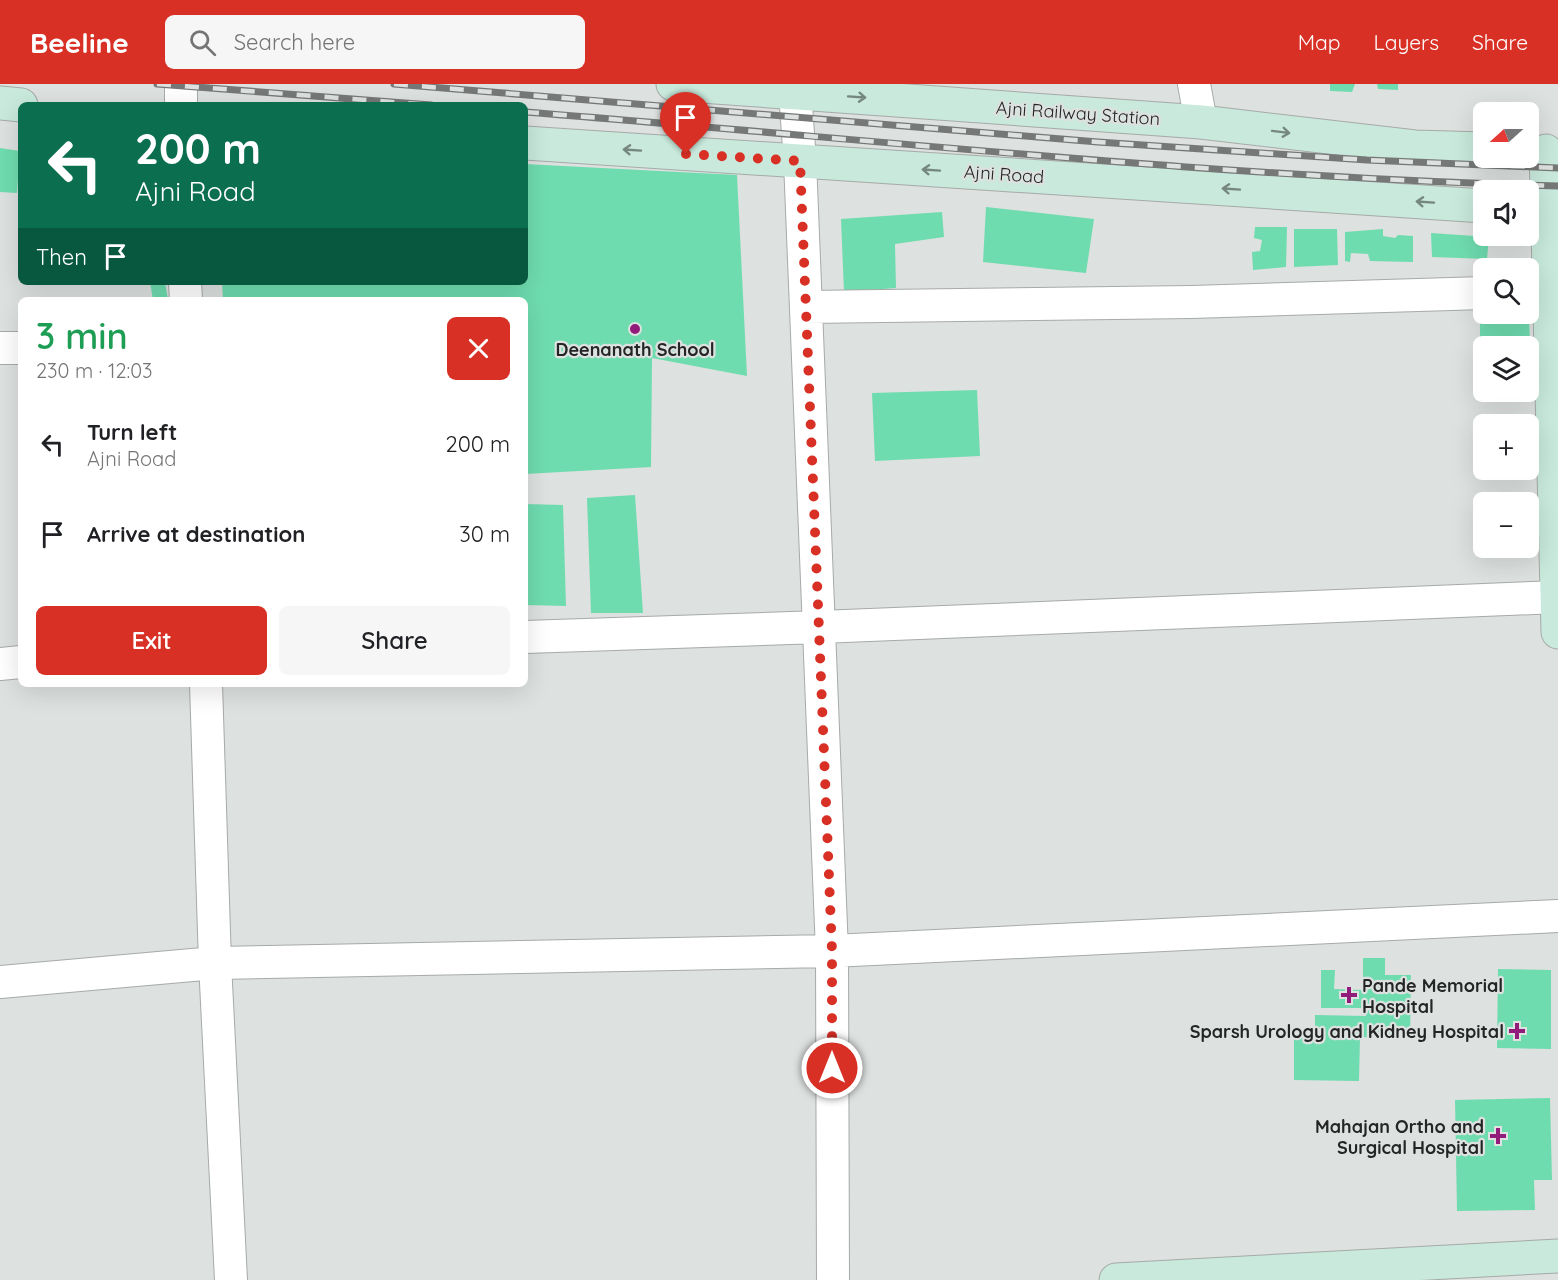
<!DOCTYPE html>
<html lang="en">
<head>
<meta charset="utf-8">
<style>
  body { margin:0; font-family:Quicksand,sans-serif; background:#f6f6f6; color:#202124; height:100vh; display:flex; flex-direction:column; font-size:22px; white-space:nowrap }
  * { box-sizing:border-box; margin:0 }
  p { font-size:20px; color:#757577 }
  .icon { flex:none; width:33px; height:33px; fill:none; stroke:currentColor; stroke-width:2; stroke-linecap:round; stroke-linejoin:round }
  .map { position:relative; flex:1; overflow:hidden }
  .panel { position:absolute; left:18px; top:213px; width:510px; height:390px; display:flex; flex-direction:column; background:#fff; border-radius:9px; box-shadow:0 6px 24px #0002 }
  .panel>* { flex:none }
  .banner { position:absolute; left:18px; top:18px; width:510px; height:183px; border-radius:9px; box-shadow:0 6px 24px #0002; background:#0b6e4f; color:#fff; overflow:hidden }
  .needle { width:39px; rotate:249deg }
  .fabs { position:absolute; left:1473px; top:18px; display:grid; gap:12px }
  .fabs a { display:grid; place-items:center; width:66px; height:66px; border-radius:9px; background:#fff; box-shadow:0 6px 24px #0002; font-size:30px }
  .pin { position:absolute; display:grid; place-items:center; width:51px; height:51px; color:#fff; margin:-62px -26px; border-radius:50% 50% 50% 0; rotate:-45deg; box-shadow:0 0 6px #0007 }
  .pin .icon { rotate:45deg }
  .me { position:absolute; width:66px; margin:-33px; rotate:0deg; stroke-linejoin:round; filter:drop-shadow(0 0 4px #0008) }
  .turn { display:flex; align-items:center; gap:21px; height:126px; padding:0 18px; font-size:27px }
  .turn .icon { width:78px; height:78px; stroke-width:2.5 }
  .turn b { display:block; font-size:42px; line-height:51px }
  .then { display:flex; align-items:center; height:57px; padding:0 18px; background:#0003; gap:12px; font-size:22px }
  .round { display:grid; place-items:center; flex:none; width:63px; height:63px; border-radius:9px; background:#f6f6f6 }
  .headline { display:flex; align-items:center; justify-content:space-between; height:102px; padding:0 18px }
  h1 { font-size:36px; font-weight:600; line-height:45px; color:#1e9e55 }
  .cta { display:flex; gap:12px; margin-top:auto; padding:12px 18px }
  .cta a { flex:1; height:69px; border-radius:9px; background:#d93025; color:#fff; font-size:24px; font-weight:600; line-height:69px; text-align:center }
  .cta a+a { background:#f6f6f6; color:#202124 }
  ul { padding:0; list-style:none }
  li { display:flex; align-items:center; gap:18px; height:90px; padding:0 18px }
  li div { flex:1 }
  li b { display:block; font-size:22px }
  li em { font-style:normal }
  header { display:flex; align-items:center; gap:36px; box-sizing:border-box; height:84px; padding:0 30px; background:#d93025; color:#fff }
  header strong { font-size:28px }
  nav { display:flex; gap:33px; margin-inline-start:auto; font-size:21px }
  .search { width:420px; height:54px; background:#f6f6f6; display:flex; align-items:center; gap:15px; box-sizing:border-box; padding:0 21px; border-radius:9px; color:#757577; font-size:22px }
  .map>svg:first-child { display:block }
</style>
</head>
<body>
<header>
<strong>Beeline</strong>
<div class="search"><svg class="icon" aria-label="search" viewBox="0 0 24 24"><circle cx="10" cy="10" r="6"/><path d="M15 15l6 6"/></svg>Search here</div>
<nav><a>Map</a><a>Layers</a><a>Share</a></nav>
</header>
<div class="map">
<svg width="1558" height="1196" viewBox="0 0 1558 1196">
  <rect width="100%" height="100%" fill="#dde1df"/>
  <path fill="#6fdcaf" d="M1330 0H1355L1352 8 1330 7Z
    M1377 0H1398V6L1378 5Z
    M0 64 20 67 17 109 0 108Z
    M525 80 737 91 747 292 652 274 651 383 525 390V216H223L222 198H525Z
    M986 123 1094 135 1086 189 983 178Z
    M942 128 944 153 895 160 896 204 844 208 841 135Z
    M1255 143H1287L1286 183 1253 186 1252 168 1260 167 1262 156 1254 154Z
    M1294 145H1337L1338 181 1294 183Z
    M1383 145V152L1395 154 1398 151 1413 152V178L1370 177 1368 170 1351 169 1350 178 1345 177V148Z
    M1431 149 1489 153 1487 175 1432 173Z
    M150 198H165L168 216H153Z
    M1480 225H1484V230H1529L1530 262H1484V288H1480Z
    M977 306 980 372 875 377 872 309Z
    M635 411 643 529H591L587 414Z
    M525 420 563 421 566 522 525 521Z
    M1363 874H1385V891H1411L1410 954 1360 953 1359 997 1294 996V952H1315V931L1366 932V924H1321V886H1335L1334 905 1363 906Z
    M1498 885 1551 886V965L1497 964Z
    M1550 1014 1552 1096H1534L1535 1126 1457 1127 1455 1016Z"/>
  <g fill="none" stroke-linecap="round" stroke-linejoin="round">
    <g stroke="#a6aaa8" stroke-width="34">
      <path id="street" d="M1194 0 1201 38
        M795 8 800 77 832 867 833 1196
        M181 21V0
        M185 198 186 216
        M806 223 1192 218 1484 209
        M0 264H21
        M525 553 820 543 1558 513
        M0 580 21 578
        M206 600 215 879 231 1196
        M0 898 215 879 832 867 1558 832"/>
    </g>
    <g stroke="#a6aaa8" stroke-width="35">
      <path id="secondary" d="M673 0 1201 38 1415 63 1484 65
        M0 19 21 21
        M525 59 1484 122
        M1546 67 1558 548
        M1116 1196 1558 1172"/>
    </g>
    <use href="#street" stroke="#fff" stroke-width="32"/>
    <use href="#secondary" stroke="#c8e9dc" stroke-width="33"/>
    <g stroke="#767877" stroke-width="7">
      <path id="rail" d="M157 0 431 21
        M394 0 1098 58 1367 76 1558 84
        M525 28C869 55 1213 93 1558 102"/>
    </g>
    <use href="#rail" stroke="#dde1df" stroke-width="4.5" stroke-dasharray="14" stroke-linecap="butt"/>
  </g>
  <defs><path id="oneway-shaft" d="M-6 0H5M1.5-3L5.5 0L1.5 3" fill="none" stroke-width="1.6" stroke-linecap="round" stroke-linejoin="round" transform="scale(1.5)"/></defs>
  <g stroke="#768780">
    <use href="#oneway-shaft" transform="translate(857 13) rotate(4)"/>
    <use href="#oneway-shaft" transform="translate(1281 48) rotate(7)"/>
    <use href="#oneway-shaft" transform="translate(632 66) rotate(-176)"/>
    <use href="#oneway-shaft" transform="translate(931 86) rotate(-176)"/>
    <use href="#oneway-shaft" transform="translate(1231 105) rotate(-176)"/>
    <use href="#oneway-shaft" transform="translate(1425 118) rotate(-176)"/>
  </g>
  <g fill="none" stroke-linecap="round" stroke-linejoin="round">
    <path stroke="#d93025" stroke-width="10" stroke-dasharray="0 18" d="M686 70 800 77 832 867V984"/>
  </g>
  <g fill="#921c7a" stroke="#dde1df" stroke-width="2">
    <circle cx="635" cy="245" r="6"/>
    <path d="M1346 902h6v6h6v6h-6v6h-6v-6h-6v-6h6z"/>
    <path d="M1514 938h6v6h6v6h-6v6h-6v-6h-6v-6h6z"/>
    <path d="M1495 1043h6v6h6v6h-6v6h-6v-6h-6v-6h6z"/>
  </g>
  <g text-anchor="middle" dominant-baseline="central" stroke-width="4.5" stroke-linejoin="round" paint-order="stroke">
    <g font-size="18" fill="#242525" stroke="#dde1df">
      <text transform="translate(1078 29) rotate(4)">Ajni Railway Station</text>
      <text transform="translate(1004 90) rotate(4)">Ajni Road</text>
    </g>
    <g font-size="18" font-weight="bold" fill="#242525" stroke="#dde1df" text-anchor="end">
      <text x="635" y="265" text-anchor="middle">Deenanath School</text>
      <text x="1362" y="901" text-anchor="start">Pande Memorial<tspan x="1362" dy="21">Hospital</tspan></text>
      <text x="1504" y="947">Sparsh Urology and Kidney Hospital</text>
      <text x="1484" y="1042">Mahajan Ortho and<tspan x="1484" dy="21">Surgical Hospital</tspan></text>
    </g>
  </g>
</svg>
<div class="fabs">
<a><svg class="needle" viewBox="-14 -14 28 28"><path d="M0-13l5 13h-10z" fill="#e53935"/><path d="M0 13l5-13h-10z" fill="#757577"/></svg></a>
<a><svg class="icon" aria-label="sound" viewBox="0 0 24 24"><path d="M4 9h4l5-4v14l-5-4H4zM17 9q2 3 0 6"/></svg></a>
<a><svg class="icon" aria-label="search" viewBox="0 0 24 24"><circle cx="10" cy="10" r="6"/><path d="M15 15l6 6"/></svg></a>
<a><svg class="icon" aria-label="layers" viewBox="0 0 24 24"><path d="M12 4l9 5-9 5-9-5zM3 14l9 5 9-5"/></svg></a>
<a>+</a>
<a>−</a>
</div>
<div class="pin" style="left:686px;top:70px;background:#d93025"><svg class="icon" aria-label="arrive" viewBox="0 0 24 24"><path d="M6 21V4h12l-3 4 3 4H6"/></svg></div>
<svg class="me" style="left:832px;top:984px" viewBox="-20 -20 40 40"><circle r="17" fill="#d93025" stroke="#fff" stroke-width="3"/><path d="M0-11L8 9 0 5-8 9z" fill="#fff"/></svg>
<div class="banner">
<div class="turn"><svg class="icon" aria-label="left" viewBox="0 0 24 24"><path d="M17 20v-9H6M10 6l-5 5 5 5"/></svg><div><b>200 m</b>Ajni Road</div></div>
<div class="then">Then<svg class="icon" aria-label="arrive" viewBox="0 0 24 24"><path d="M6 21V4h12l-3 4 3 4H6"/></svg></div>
</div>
<section class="panel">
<div class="headline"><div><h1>3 min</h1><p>230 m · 12:03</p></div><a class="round" style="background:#d93025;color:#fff"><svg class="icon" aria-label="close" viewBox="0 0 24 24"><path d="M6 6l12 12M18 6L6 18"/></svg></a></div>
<ul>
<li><svg class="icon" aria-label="left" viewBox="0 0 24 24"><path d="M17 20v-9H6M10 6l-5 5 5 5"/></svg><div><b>Turn left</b><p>Ajni Road</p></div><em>200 m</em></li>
<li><svg class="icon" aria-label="arrive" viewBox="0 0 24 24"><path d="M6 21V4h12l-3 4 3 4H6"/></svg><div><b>Arrive at destination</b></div><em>30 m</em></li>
</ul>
<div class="cta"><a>Exit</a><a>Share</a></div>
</section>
</div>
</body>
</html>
